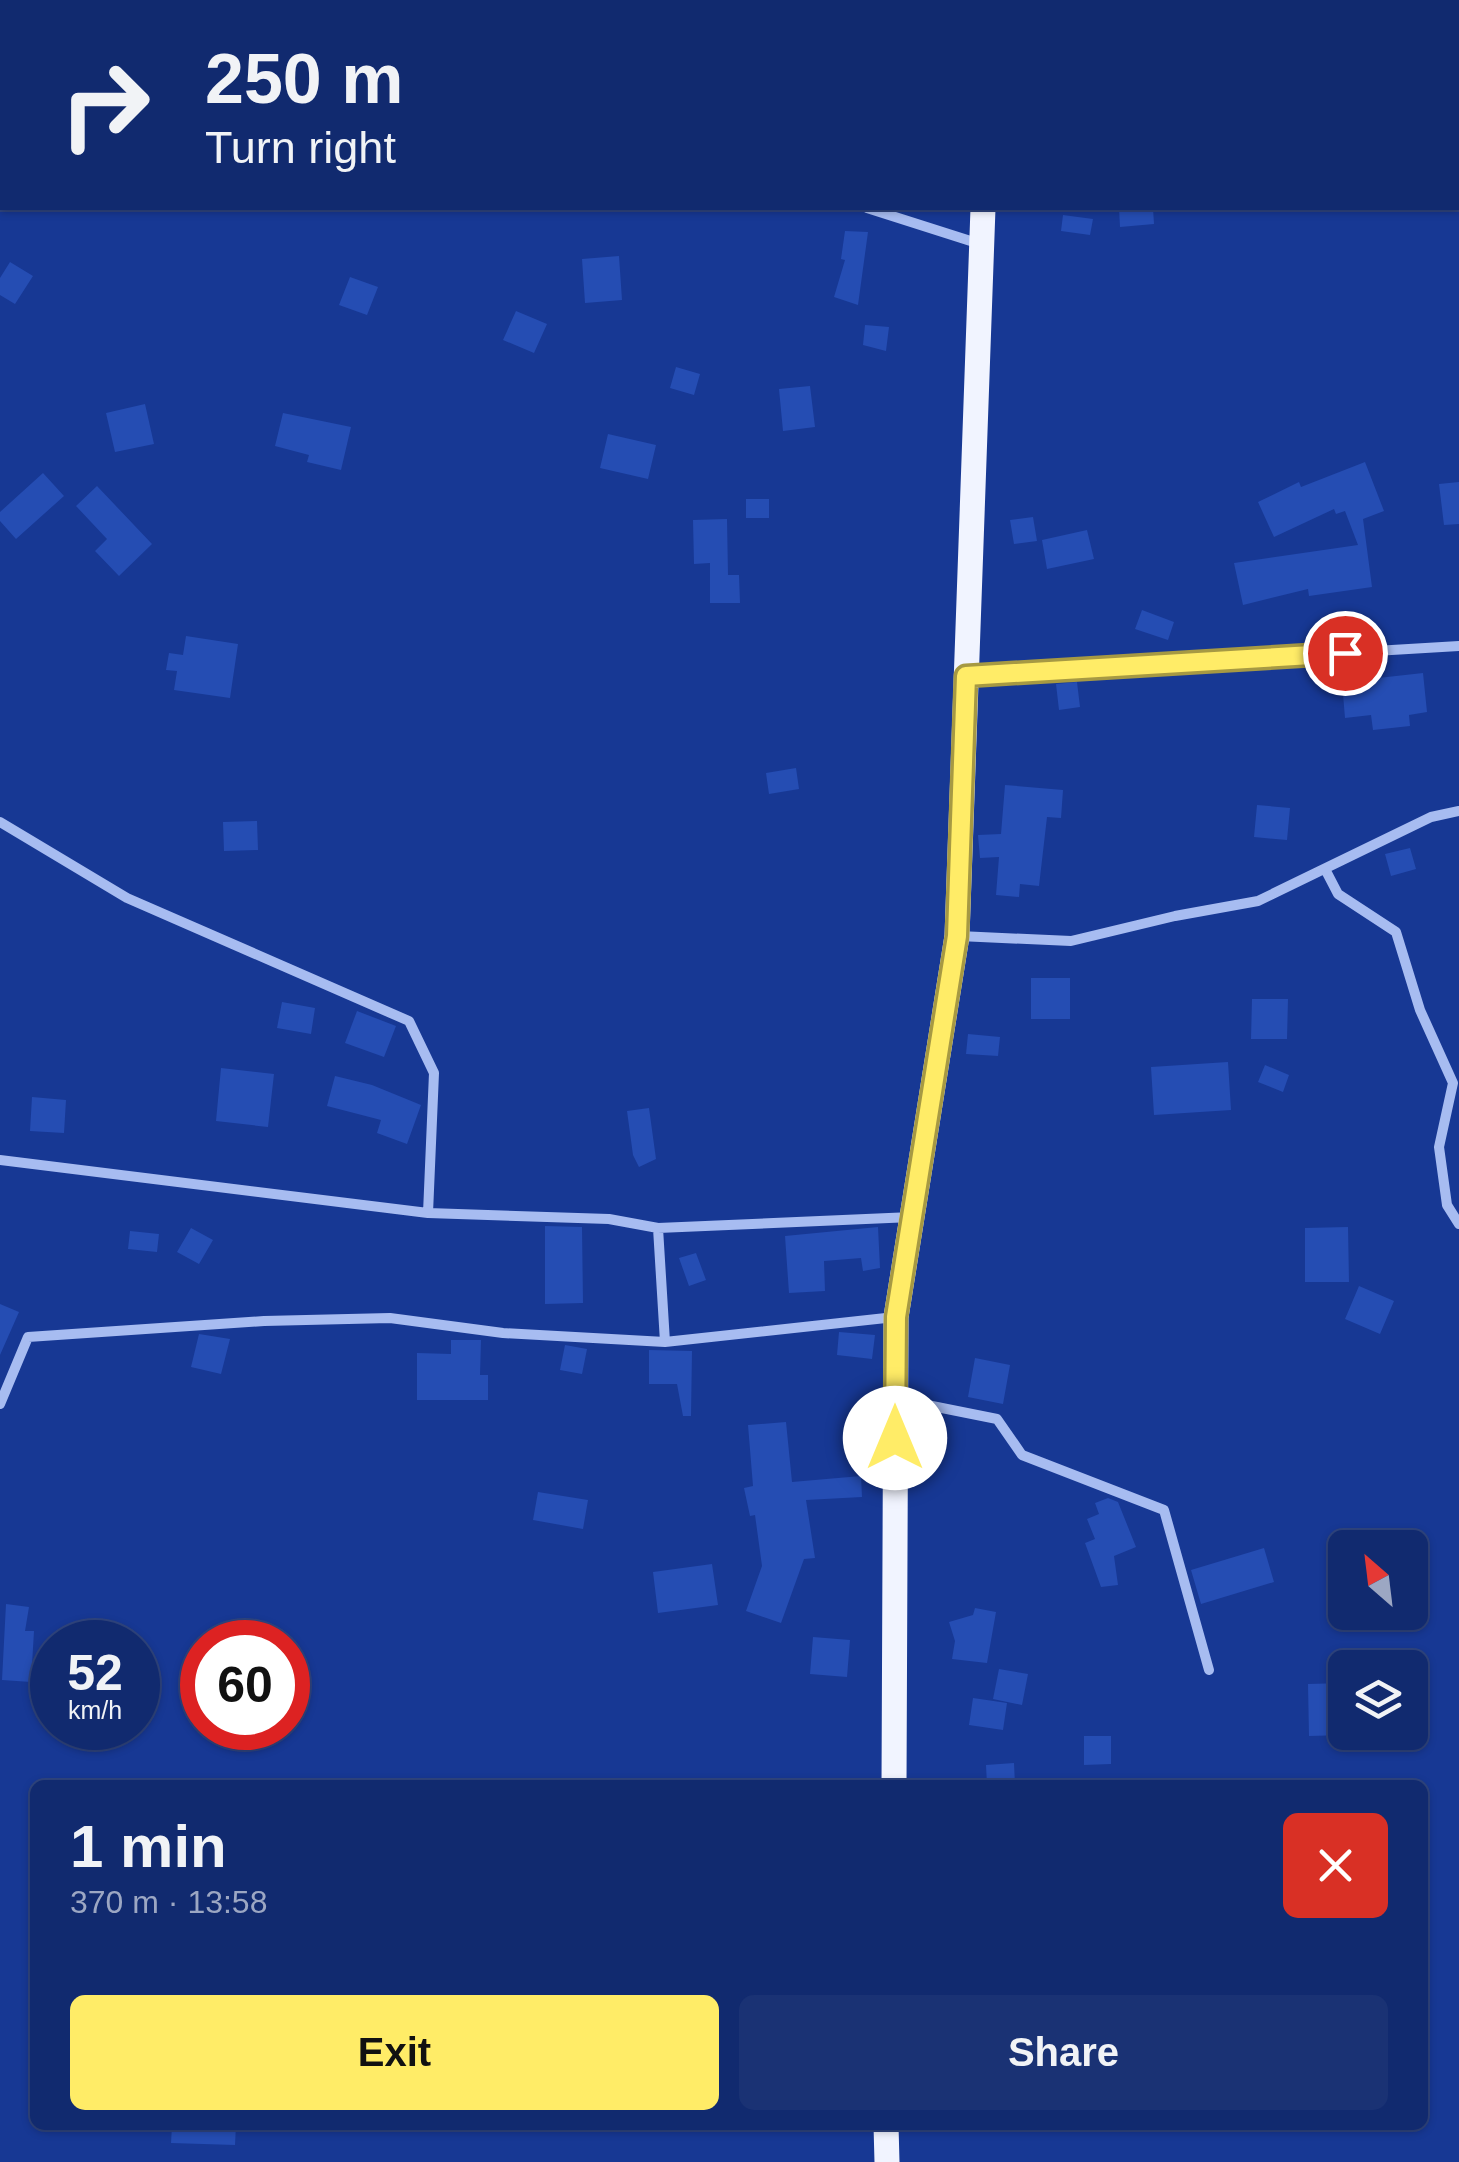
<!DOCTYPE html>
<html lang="en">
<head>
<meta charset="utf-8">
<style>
  body { margin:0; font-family:Helvetica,sans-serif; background:#1a3274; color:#f1f3f6; height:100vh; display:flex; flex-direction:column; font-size:38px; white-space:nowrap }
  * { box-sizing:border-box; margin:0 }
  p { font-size:32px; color:#9ca7c3 }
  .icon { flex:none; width:55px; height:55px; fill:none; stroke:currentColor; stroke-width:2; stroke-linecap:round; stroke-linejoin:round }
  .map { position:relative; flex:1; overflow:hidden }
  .side { position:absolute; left:30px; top:1780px; width:1398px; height:350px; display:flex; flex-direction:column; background:#112a6f; border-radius:15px; box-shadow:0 2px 8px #0004,0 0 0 2px #304682 }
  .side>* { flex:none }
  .guide { position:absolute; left:0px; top:0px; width:1460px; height:210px; box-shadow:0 2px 8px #0004,0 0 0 2px #304682; background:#112a6f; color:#f1f3f6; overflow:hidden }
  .needle { width:65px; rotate:332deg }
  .tools { position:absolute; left:1328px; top:1530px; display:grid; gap:20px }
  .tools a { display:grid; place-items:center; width:100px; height:100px; border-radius:15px; background:#112a6f; box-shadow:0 2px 8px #0004,0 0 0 2px #304682; font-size:50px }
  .speed { position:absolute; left:30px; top:1620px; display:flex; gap:20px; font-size:50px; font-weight:700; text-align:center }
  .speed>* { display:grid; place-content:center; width:130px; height:130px; border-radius:50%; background:#112a6f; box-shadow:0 2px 8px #0004,0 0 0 2px #304682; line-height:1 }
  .speed small { font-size:25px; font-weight:400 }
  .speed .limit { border:15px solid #d22; background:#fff; color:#111 }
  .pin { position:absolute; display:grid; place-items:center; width:85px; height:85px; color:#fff; margin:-42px; border:5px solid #fff; border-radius:50%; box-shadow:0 2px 10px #0007 }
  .me { position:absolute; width:110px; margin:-55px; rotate:0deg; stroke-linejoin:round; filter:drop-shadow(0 0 8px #0008) }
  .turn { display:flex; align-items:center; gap:35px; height:210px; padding:0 40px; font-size:45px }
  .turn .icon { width:130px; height:130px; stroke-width:2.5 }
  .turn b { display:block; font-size:70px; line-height:85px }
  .round { display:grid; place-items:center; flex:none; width:105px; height:105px; border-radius:15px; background:#1a3274 }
  .overview { display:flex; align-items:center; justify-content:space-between; height:170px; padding:0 40px }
  h1 { font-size:60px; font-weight:600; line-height:75px }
  .cta { display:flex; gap:20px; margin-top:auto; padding:20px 40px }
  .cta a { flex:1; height:115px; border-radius:15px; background:#ffec67; color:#111; font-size:40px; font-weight:600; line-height:115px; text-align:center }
  .cta a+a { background:#1a3274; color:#f1f3f6 }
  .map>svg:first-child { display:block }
</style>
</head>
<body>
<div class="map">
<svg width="1459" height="2162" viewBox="0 0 1459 2162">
  <rect width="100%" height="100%" fill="#173894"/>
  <path fill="#254db3" d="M1119 208H1153L1154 224 1120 227Z
    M1063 215 1093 219 1090 235 1061 231Z
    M845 231 868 232 858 305 834 297 845 260 841 259Z
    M619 256 622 300 585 303 582 259Z
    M10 262 33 276 15 304 0 295V278Z
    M350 277 378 287 367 315 339 305Z
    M516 311 547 324 534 353 503 340Z
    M865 325 889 327 886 351 863 345Z
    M676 367 700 374 694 395 670 388Z
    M810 386 815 427 783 431 779 389Z
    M145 404 154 444 115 452 106 413Z
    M283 413 351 427 341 470 307 462 309 455 275 446Z
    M608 434 656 445 648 479 600 468Z
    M1365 462 1384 511 1363 519 1372 587 1309 596 1308 589 1243 605 1234 563 1358 545 1345 511 1336 514 1334 509 1274 537 1258 502 1299 482 1301 487Z
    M43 473 64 496 16 539 0 521V512Z
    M1459 482V524L1444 525 1439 484Z
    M97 486 152 544 119 576 95 551 107 539 76 506Z
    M746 499H769V518H746Z
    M1033 517 1037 541 1014 544 1010 520Z
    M727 519 728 575H739L740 603H710V563L694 564 693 520Z
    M1087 530 1094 559 1047 569 1042 540Z
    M1142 610 1174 622 1168 640 1135 629Z
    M186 636 238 644 230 698 174 690 177 671 166 670 169 653 183 655Z
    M1423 673 1427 712 1409 715 1410 726 1373 730 1371 715 1345 718 1342 682Z
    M1077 682 1080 707 1059 710 1056 684Z
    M796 768 799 789 769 794 766 773Z
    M1005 785 1063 790 1061 818 1047 817 1039 886 1020 884 1019 897 996 895 999 857 980 858 978 835 1001 834Z
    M1257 805 1290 808 1287 840 1254 837Z
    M257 821 258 850 224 851 223 822Z
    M1410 848 1416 869 1391 876 1385 854Z
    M1031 978H1070V1019H1031Z
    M1252 999H1288L1287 1039H1251Z
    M282 1002 315 1008 311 1034 277 1028Z
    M357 1011 396 1026 384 1057 345 1043Z
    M968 1034 1000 1037 998 1056 966 1054Z
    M1228 1062 1231 1110 1154 1115 1151 1067Z
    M1265 1065 1289 1075 1283 1092 1258 1082Z
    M221 1068 274 1074 268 1127 216 1121Z
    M335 1076 372 1085 421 1105 407 1144 377 1133 381 1120 327 1106Z
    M32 1097 66 1100 64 1133 30 1131Z
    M649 1108 656 1159 639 1167 633 1155 627 1111Z
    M545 1226 582 1227 583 1303 545 1304Z
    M878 1227 880 1268 863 1271 861 1258 824 1261 825 1291 789 1293 785 1236Z
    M1348 1227 1349 1282H1305V1228Z
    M191 1228 213 1240 199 1264 177 1252Z
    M130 1231 159 1234 157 1252 128 1249Z
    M696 1253 706 1280 689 1286 679 1258Z
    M1359 1286 1394 1301 1380 1334 1345 1319Z
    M0 1304 19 1312 0 1355Z
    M839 1332 875 1335 872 1359 837 1355Z
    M199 1334 230 1339 221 1374 191 1367Z
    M451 1340H481L480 1375H488V1400H417V1353L451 1354Z
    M565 1345 587 1349 582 1374 560 1370Z
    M649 1350 692 1351 691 1416H683L677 1384H649Z
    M975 1358 1010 1365 1003 1404 968 1397Z
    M786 1422 792 1482 861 1476 862 1497 806 1500 815 1558 804 1559 781 1623 746 1611 762 1566 755 1515 750 1516 744 1488 753 1486 748 1425Z
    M538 1492 588 1500 583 1529 533 1520Z
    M1108 1498 1118 1502 1136 1547 1114 1556 1118 1585 1101 1587 1085 1543 1095 1539 1087 1519 1099 1514 1095 1503Z
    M1264 1548 1274 1582 1201 1604 1191 1570Z
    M712 1564 718 1605 658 1613 653 1572Z
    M6 1604 29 1607 25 1631H34L31 1682 2 1680Z
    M975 1608 996 1612 987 1663 952 1659 955 1641 949 1622 973 1615Z
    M813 1637 850 1640 847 1677 810 1674Z
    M999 1669 1028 1674 1022 1705 993 1699Z
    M1345 1683V1735L1309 1736 1308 1684Z
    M973 1698 1007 1703 1003 1730 969 1725Z
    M1084 1736H1111V1764L1084 1765Z
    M1014 1763 1015 1785H987L986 1765Z
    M172 2125H236L235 2145 171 2143Z"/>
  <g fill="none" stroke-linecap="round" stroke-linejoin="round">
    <path stroke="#a7bcf1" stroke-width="10" d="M441 0 445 2
      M867 208 980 244
      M967 675 1459 646
      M0 822 127 898 409 1021 434 1073 428 1213 609 1219 658 1228 665 1342
      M1325 869 1338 894 1396 932 1420 1010 1453 1083 1439 1147 1447 1205 1459 1224
      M959 936 1071 941 1175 916 1258 901 1431 817 1459 811
      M0 1160 428 1213
      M658 1228 912 1217
      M897 1399 997 1419 1022 1455 1164 1510 1209 1670
      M0 1404 28 1337 264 1321 390 1318 503 1333 665 1342 895 1317"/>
    <path stroke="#f1f4ff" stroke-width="25" d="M1001 2V0
      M894 1785 896 1317 957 936 983 208
      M886 2125 887 2162"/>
  </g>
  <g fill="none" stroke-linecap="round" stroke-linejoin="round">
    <g stroke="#a69943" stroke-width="25">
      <path id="route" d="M895 1438 896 1317 957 936 966 676 1345 653"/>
    </g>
    <use href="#route" stroke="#ffec67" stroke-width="18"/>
  </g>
</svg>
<div class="tools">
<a><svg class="needle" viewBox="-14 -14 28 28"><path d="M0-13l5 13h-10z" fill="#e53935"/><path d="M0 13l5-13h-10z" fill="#9ca7c3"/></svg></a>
<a><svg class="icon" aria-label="layers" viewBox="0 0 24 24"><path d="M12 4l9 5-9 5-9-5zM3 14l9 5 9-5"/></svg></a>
</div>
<div class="speed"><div>52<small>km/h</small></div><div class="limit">60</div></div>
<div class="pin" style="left:1345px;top:653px;background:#d93025"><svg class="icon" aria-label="arrive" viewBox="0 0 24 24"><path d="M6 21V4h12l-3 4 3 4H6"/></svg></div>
<svg class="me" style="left:895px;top:1438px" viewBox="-20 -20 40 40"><circle r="19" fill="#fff"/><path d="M0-13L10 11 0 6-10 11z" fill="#ffec67"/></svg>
<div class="guide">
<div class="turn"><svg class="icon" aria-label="right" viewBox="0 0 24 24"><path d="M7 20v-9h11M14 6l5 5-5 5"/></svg><div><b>250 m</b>Turn right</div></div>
</div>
<section class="side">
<div class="overview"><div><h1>1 min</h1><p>370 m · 13:58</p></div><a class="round" style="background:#d93025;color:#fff"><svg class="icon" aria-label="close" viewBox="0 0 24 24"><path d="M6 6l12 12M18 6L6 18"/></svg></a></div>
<div class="cta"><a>Exit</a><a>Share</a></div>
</section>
</div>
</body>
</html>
